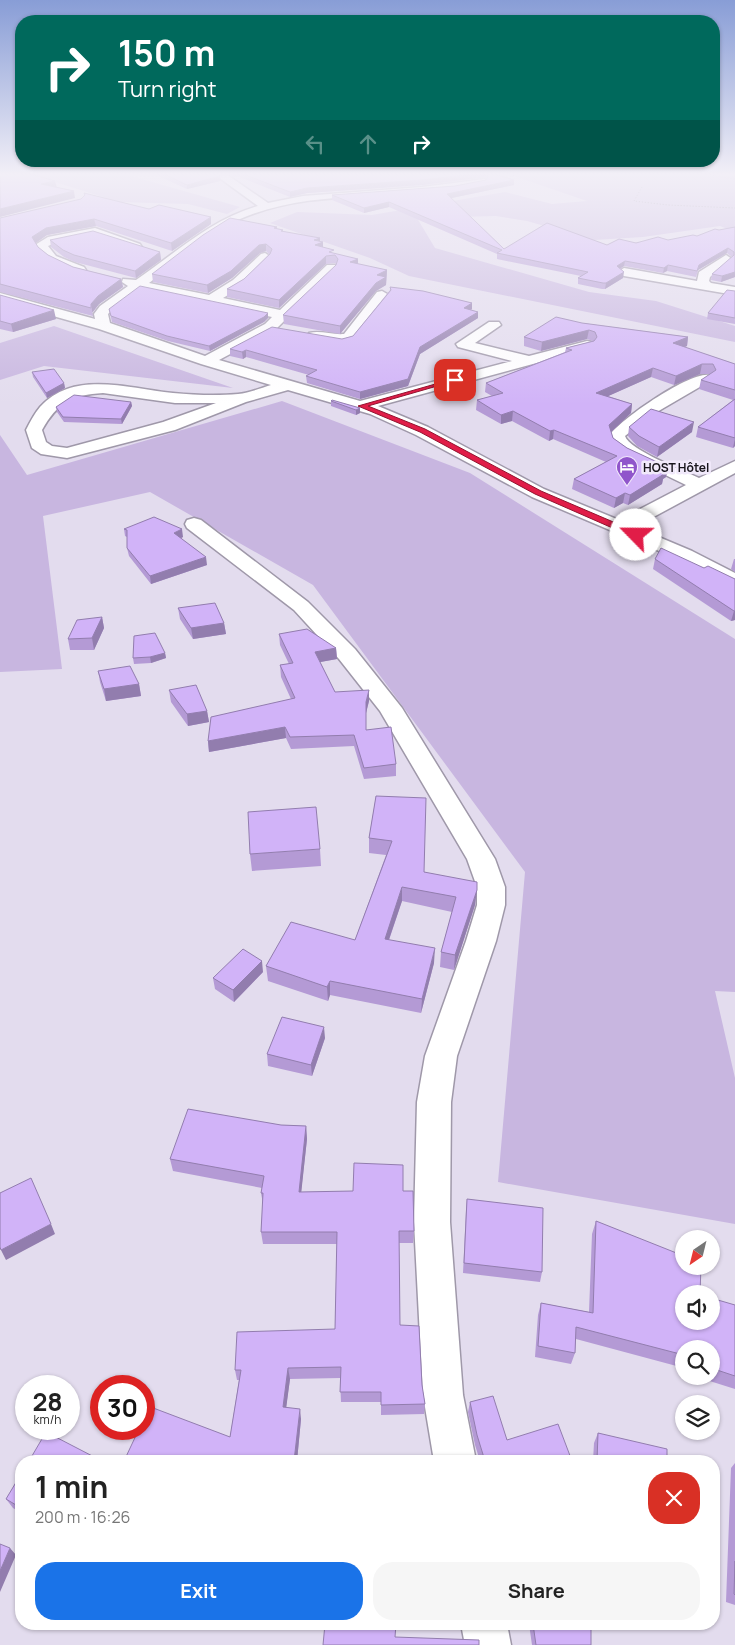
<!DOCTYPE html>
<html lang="en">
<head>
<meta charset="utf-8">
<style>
  body { margin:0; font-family:Manrope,sans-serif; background:#f6f6f6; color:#222; height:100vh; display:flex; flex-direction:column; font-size:19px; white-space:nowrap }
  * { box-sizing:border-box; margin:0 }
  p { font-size:16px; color:#767676 }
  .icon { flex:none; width:28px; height:28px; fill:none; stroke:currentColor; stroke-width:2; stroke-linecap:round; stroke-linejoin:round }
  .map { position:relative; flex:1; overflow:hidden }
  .side { position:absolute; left:15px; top:1455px; width:705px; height:175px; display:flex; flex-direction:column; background:#fff; border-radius:20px; box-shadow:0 1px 4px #0004 }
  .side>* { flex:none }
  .banner { position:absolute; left:15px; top:15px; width:705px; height:152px; border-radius:20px; box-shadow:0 1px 4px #0004; background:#00695c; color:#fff; overflow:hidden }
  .needle { width:32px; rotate:215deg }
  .buttons { position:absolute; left:675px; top:1230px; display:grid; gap:10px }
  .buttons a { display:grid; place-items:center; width:45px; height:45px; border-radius:50%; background:#fff; box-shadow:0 1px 4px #0004; font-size:25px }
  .speed { position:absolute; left:15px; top:1375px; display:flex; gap:10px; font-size:25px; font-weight:700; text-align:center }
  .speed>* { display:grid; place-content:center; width:65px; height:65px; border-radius:50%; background:#fff; box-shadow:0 1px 4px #0004; line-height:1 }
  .speed small { font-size:12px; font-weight:400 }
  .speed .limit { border:8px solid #d22; background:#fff; color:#111 }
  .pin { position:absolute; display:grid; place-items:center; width:42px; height:42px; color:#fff; margin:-21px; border-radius:10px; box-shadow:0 2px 8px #0006 }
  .me { position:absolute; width:55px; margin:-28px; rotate:293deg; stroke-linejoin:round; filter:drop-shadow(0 0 4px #0008) }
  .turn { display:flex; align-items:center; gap:18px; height:105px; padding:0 20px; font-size:22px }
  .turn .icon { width:65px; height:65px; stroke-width:2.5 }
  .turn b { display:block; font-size:35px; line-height:42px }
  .lanes { display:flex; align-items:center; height:48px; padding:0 20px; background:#0003; justify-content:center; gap:25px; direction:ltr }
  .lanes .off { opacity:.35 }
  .round { display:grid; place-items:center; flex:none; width:52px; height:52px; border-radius:20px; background:#f6f6f6 }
  .headline { display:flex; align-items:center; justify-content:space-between; height:85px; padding:0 20px }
  h1 { font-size:30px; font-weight:700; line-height:38px }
  .cta { display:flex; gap:10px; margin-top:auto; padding:10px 20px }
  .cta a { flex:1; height:58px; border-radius:20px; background:#1a73e8; color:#fff; font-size:20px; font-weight:700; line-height:58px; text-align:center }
  .cta a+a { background:#f6f6f6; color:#222 }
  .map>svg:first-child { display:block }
</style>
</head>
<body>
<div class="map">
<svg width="735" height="1645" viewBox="0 0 735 1645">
  <rect width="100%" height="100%" fill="#e3dcee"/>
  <path fill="#c8b6e0" d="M19 174H124L240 207 227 214 188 204 119 202 55 182Z
    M513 174H735V232L720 226 643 237 594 240 527 221 496 216 417 218 435 248 589 292 656 301 735 326V342L409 276 370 258 270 223 297 212 372 215 505 192 552 204 587 201 517 177Z
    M54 326 233 388 44 366 0 380V343Z
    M282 401 470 473 735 639V992L715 991 735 1078V1224L498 1182 525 872 313 585 150 492 43 516 62 669 0 672V435L27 475Z"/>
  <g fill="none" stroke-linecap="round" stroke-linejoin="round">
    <g stroke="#9f98a9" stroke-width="3">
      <path id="minor" d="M214 174H226L268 203 303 196 422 187 485 179 486 181 485 183C405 203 316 186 240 219 206 234 179 261 149 283L209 295 233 280 261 254 265 253 271 257 269 260 243 286 223 298 280 310 327 265H335L337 268 335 271 275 330 219 360 360 401 512 361 458 347 456 344 489 322H499L501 325 475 343 529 356 587 341 592 342 594 345 592 348 378 406 428 427 544 489 619 520 686 485 626 456 613 447 609 436C620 419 692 370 710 375L713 378 710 381 650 416 625 436C629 450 685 471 699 478L735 461V473L635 527 692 551 735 573V588L728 586 678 559 532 497 416 435 370 414 288 390 246 402 175 430 67 458 41 454 32 448 26 430C30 422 34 414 40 407 74 369 130 389 173 393 194 395 217 396 238 394 249 393 261 388 271 385L201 364 99 329 0 301V293L95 319 94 314 100 306 128 286 122 282 123 279 136 280C177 252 210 220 258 206ZM141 289 272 317 265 324 205 356 110 323 108 314 110 312ZM103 393 175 403H216L163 422 67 448 52 446 46 442 42 430C57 403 72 395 103 393Z
        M95 228 140 244 142 247 136 251 94 236 55 243 48 246 56 256 84 267 86 270 80 274C62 269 42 264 35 245L48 237Z
        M726 255 732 259 710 277 709 281 711 283 735 287V295L624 276 618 272 624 268 697 281 699 272Z
        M382 291 389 295 353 341 333 343 309 339 307 336 309 333C320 330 332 335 344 334L377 292Z
        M194 518 201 520 308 602 355 649 402 708 495 859 505 887V905L496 941 457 1056 451 1102 450 1222 463 1395 476 1461H434L423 1395 414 1222 417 1102 425 1056 466 941 477 905V887L467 859 380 711 339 659 294 610 187 528 185 524 187 520Z
        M461 1624H507L511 1645H465Z"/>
    </g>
    <path stroke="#7b7683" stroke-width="1" stroke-dasharray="1 2" stroke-linecap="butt" d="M707 174 735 179
      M498 177H510L517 174
      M642 187 634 201 668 205 735 208"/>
    <use href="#minor" fill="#fff" fill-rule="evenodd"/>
  </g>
  <path fill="#b49ad5" d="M154 174H217L220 176V181L187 189Z
    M230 174H494L514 180V185L451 198 504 249 607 245 668 240 697 236 735 227V277L721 282 711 280 712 274 732 257 727 253 698 270 696 277 667 271 663 273 624 266 620 269 623 278 605 289H602L578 284V278L581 276 497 259V254L389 207 364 213 332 200V195L455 186 486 180 487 179 486 177 422 185 307 193 290 197 237 176 234 177Z
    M84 193 149 209 211 217V224L172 251 96 226 47 235 35 243 38 247 48 255 73 267 121 279 123 287 99 304 92 313 93 316 0 292V218L81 199 84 196Z
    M277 227V229L283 230V231L320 242 323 247 334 254 358 264 387 270 386 285 376 291 340 334 284 324 283 315 336 265 335 263 326 264 279 308 227 297V289L244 279 269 254 266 251 260 253 232 278 208 293 153 282 152 274Z
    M50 240 160 252 161 260 136 278 75 262 64 257 51 247Z
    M390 287 472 303V309L471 310 478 318 420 354 408 386 360 399 307 383 306 376 309 375 246 357 243 359 230 356V349L342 339 353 336 390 290Z
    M735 291V324L707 319 708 313Z
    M0 295 56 319 13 332 0 329Z
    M109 309 268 313V318L264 322 210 351 168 341 112 322Z
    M582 323 688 337 687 346 684 347 735 364V446L733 448 696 437 698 427 733 400 699 389 701 380 711 374H700L674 385 651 377 608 396 632 404 631 413 611 432 613 438 627 448 668 467 666 477 663 479 662 484 628 505 623 503 614 508 572 489 574 479 606 462 553 439 549 441 512 421 501 424 476 410 477 400 492 396 485 392 486 383 565 352 566 348 593 341 587 339 541 351 524 346V337Z
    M32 372 64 383 65 388 47 398 33 377Z
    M331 401 360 408V413L356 415 331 406Z
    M131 402 132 406 122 424 64 422 57 412 56 407Z
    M629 427 692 432 657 457 637 446 628 436Z
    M124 529 183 537 181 538 207 565 151 584 129 556 127 548V537L125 536Z
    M655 559 704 568 735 579V620L731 621 653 569Z
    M734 559H735V572L731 569Z
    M178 608 224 623 226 634 193 639 180 619Z
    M102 617 104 628 94 650H70L68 639Z
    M279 634 336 648 337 659 320 662 335 692 369 701 366 713V730L396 764V776L364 779 354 746 291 749 286 738 209 752 208 741 291 699 281 677 280 665 289 664 280 645Z
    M165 653 166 658 151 663 134 664 133 658Z
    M98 671 139 684 141 696 106 701 100 682Z
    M169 690 207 711 209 722 188 726 171 702Z
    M376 796 424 872 475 905 454 970 440 967 441 952 452 912 402 901 389 940 434 963 421 1013 330 995 328 1001 268 981 266 966 355 940 386 855 369 853V838Z
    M320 849 321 866 252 871 250 854Z
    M263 972 234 1002 215 989 213 978Z
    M325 1038 312 1076 268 1066 267 1054Z
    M281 1125 306 1126 307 1139 301 1192 403 1191 414 1231 413 1243H399L400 1325 422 1385 425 1404 424 1414 381 1415V1402H341L340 1378 290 1379 286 1407 301 1419 297 1461H124L230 1437 239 1380H237L235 1370 335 1329 337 1244H263L261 1232 263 1204 261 1193 262 1188 173 1171 170 1159Z
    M467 1199 542 1272 540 1282 463 1273 466 1210Z
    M596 1221 684 1294 735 1305V1389L697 1377 711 1376V1349H684V1368L576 1339 575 1353 571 1364 535 1357 538 1315 541 1303 589 1312 592 1234Z
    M470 1402 507 1440 572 1461H480L475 1445 468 1412Z
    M598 1433 667 1461H593L594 1443Z
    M735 1463V1605L726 1602 731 1468Z
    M21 1474V1513L13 1508 6 1499Z
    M529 1624H585V1627L591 1645H532Z"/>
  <path fill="#927dae" d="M472 174H486V177L422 185 307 193 290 197V192L307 188Z
    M220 176V181L187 189V185Z
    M514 180V185L447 199V194Z
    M55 181 57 188 41 184Z
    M74 191 75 198 0 217V209Z
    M389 202V207L364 213V208Z
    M211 217V224L172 251 171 243Z
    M94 219 96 226 47 235 33 245 32 237 46 228Z
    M320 238V243L323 242V250L315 253 314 240Z
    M266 244V251L260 253 232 278 208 293 207 285 259 245Z
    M728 248 727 253 698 270 696 277 699 265Z
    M160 252 161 260 136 278 135 271Z
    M326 256V264L279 308V300Z
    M358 259V267L350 262Z
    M625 261 624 266 616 271 617 266Z
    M668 265 667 271 663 273 664 268Z
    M387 270 386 285 376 291 340 334V326L377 275Z
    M624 272 623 278 605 289 606 283Z
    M735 272V277L721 282 722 276Z
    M121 279 123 287 99 304 92 313 93 316 91 304 98 296Z
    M472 303V309L463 314 464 308Z
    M54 310 56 319 13 332 11 324Z
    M478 312V318L420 354 408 386 360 399V392L420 347Z
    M268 313V318L264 322 210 351 209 346Z
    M589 330 587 339 541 351 542 342Z
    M688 337 687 346 672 353 673 343Z
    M246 350V357L243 359 242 352Z
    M702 364 700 374 674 385 676 376Z
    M653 368 651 377 595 402 596 393Z
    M64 383 65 388 47 398 46 393Z
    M131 402 132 406 122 424 121 419Z
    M632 404 631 413 608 435 609 425Z
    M360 408V413L356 415V410Z
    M513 411 512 421 501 424V415Z
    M694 422 692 432 657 457 659 447Z
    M554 430 553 439 549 441 550 431Z
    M735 438V446L733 448Z
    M668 467 666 477 663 479 662 484 628 505 630 495 659 472Z
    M625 493 623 503 614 508 616 498Z
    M182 529 183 537 175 541 174 533Z
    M206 557 207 565 151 584 150 576Z
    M734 611H735V620L731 621Z
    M102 617 104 628 94 650 92 638Z
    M224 623 226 634 193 639 191 628Z
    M336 648 337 659 315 663V652Z
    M165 653 166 658 151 663 150 657Z
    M139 684 141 696 106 701 104 689Z
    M369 690V701L366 713V702Z
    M207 711 209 722 188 726 187 714Z
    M285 727 286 738 209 752 208 741Z
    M402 887V901L384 954 385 939Z
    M477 890 475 905 454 970 455 955Z
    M435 948 434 963 421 1013 422 999Z
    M262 961 263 972 234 1002 233 990Z
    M330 981V995L328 1001 327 987Z
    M324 1027 325 1038 312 1076 311 1065Z
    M306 1126 307 1139 300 1204 299 1192Z
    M51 1224 55 1234 6 1260 1 1250Z
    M288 1368 290 1379 285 1417 283 1407Z
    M300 1409 301 1419 297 1461H294Z
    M10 1548 16 1555 0 1592V1571Z"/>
  <path fill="#d1b3f8" stroke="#927dae" d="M0 174H31L55 181 41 184 74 191 0 209Z
    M164 174H217L220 176 187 185Z
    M243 174H472L422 180 307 188 290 192Z
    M487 174H494L514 180 447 194 504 249 547 223 607 245 619 239 636 243 658 237 668 240 693 235 697 236 715 229 719 230 735 227V272L722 276 712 274 734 255V252L728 248 699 265 697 271 668 265 664 268 625 261 617 266 624 272 606 283H603L578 278 588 272 497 253 502 250 389 202 364 208 332 195 455 186 486 180 488 177Z
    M84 193 149 209 159 205 211 217 171 243 94 219 46 228 32 237 38 247 48 255 73 267 121 279 98 296 91 304V308L0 284V218L81 199 85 195Z
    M230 218 277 227 274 228 283 230 281 231 320 238 314 240 323 242 315 245 334 250 329 252 358 259 350 262 387 270 377 275 386 277 376 283 340 326 283 315 336 265 338 259 335 255 326 256 279 300 227 289 244 279 270 254 272 249 266 244 259 245 231 271 207 285 152 274 203 235Z
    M93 231 160 252 135 271 74 255 63 250 50 240Z
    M140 286 268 313 264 317 209 346 167 336 111 316 109 309Z
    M390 287 423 291 472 303 464 308 478 312 420 347 408 379 360 392 306 376 317 370 246 350 242 352 230 349 272 327 342 339 353 336 391 290Z
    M727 290 735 291V318L708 313Z
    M0 295 54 310 11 324 0 321Z
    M556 317 582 323 688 337 673 343 735 364V390L701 380 716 370 713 364H702L676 376 653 368 596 393 632 404 609 425 613 438 627 448 668 467 659 472 664 474 630 495 625 493 616 498 574 479 617 456 554 430 550 431 513 411 501 415 477 400 503 393 486 383 572 350 566 348 594 341 597 337 595 332 589 330 542 342 524 337Z
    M54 369 64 383 46 393 32 372Z
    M74 395 131 402 121 419 63 417 56 407Z
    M735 399V438L698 427Z
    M332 400 360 408 356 410 331 401Z
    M651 409 694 422 659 447 639 436 629 427Z
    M154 517 182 529 174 533 206 557 150 576 127 548V530L124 529Z
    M661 548 704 568 708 566 735 579V611H734L655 559Z
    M215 603 224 623 191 628 178 608Z
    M102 617 92 638 68 639 77 620Z
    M307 629 336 648 315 652 335 692 369 690 366 702V730L391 727 396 764 364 768 354 735 290 737 285 727 208 741 211 717 295 698 280 665 293 663 279 634Z
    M155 633 165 653 150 657 133 658 134 636Z
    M130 666 139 684 104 689 98 671Z
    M196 685 207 711 187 714 169 690Z
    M376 796 426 798 424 872 477 882V890L455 955 441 952 456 897 402 887 385 939 435 948 422 999 330 981 327 987 266 966 291 922 355 940 392 841 369 838Z
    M316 807 320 849 250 854 248 812Z
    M243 949 262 961 233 990 213 978Z
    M282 1017 324 1027 311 1065 267 1054Z
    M188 1109 281 1125 306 1126 299 1192 353 1191 354 1163 403 1165V1191H413L414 1231H399L400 1325 419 1326 422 1385 425 1404 381 1405V1392H340L341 1367 288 1368 283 1407 300 1409 294 1461H124L139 1429H144V1417L148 1406 230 1437 241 1370H235L237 1332 335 1329 337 1232H261L263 1193H261L264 1176 170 1159Z
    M31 1178 51 1224 1 1250 0 1247V1193Z
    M467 1199 543 1208 542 1272 464 1263Z
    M596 1221 684 1256V1266H701L700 1294H684V1321H711V1298L735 1305V1376L711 1368V1349H684V1355L576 1327 575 1353 538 1346 541 1303 593 1313Z
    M493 1396 507 1440 558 1424 572 1461H485L477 1435 470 1402Z
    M46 1432 102 1461H29Z
    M598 1433 667 1449V1461H597Z
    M21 1474V1508L6 1499Z
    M0 1544 10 1548 0 1571Z
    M735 1561V1595L734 1594Z
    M325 1624H396L395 1637 479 1640V1645H323Z
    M533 1624H585V1627H591V1645H536Z"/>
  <linearGradient id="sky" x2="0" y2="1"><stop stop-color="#889dd6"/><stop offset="0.43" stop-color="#f2eff7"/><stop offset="1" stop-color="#f2eff7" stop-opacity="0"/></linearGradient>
  <rect width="735" height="405" fill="url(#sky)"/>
  <path fill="#e11d48" stroke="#92132f" d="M453 379 458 380 368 406 425 429 541 491 639 533V537H633L535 494 420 432 358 406Z"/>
  <defs>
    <g id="hotel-pin" transform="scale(1.125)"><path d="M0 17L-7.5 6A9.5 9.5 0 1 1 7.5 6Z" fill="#9055cb" stroke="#f1e9fb"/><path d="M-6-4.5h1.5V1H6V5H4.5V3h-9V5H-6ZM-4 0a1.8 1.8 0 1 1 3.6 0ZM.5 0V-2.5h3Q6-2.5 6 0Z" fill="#fff"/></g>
  </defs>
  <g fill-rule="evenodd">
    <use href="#hotel-pin" x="627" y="467"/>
  </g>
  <g text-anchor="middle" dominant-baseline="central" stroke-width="5" stroke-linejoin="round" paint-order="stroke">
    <g font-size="12" font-weight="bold" fill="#18151c" stroke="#f1e9fb" text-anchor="start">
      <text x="643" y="467">HOST Hôtel</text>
    </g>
  </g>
</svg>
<div class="buttons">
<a><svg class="needle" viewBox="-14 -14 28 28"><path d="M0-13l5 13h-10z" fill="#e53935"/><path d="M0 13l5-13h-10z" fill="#767676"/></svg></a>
<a><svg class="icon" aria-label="sound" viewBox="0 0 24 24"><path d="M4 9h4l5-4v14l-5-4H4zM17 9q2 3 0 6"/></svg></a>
<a><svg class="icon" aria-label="search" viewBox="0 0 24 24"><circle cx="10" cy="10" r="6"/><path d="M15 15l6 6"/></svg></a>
<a><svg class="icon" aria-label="layers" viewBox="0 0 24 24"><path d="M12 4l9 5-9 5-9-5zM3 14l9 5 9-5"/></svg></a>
</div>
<div class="speed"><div>28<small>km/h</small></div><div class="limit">30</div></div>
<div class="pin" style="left:455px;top:380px;background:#d93025"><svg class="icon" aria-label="arrive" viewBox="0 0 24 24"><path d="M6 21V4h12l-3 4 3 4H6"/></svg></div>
<svg class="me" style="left:636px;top:535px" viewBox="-20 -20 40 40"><circle r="19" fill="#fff"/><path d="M0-13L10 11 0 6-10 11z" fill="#e11d48"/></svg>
<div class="banner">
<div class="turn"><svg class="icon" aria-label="right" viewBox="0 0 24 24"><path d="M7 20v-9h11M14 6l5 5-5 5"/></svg><div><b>150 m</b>Turn right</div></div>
<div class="lanes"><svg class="icon off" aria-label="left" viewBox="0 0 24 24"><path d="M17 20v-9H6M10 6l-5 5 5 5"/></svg><svg class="icon off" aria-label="ahead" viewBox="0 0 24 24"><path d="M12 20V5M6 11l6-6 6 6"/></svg><svg class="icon" aria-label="right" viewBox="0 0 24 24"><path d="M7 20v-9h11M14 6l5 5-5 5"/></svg></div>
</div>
<section class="side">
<div class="headline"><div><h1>1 min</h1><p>200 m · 16:26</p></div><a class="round" style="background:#d93025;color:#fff"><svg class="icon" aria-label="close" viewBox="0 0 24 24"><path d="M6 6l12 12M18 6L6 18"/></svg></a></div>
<div class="cta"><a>Exit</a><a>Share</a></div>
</section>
</div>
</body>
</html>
